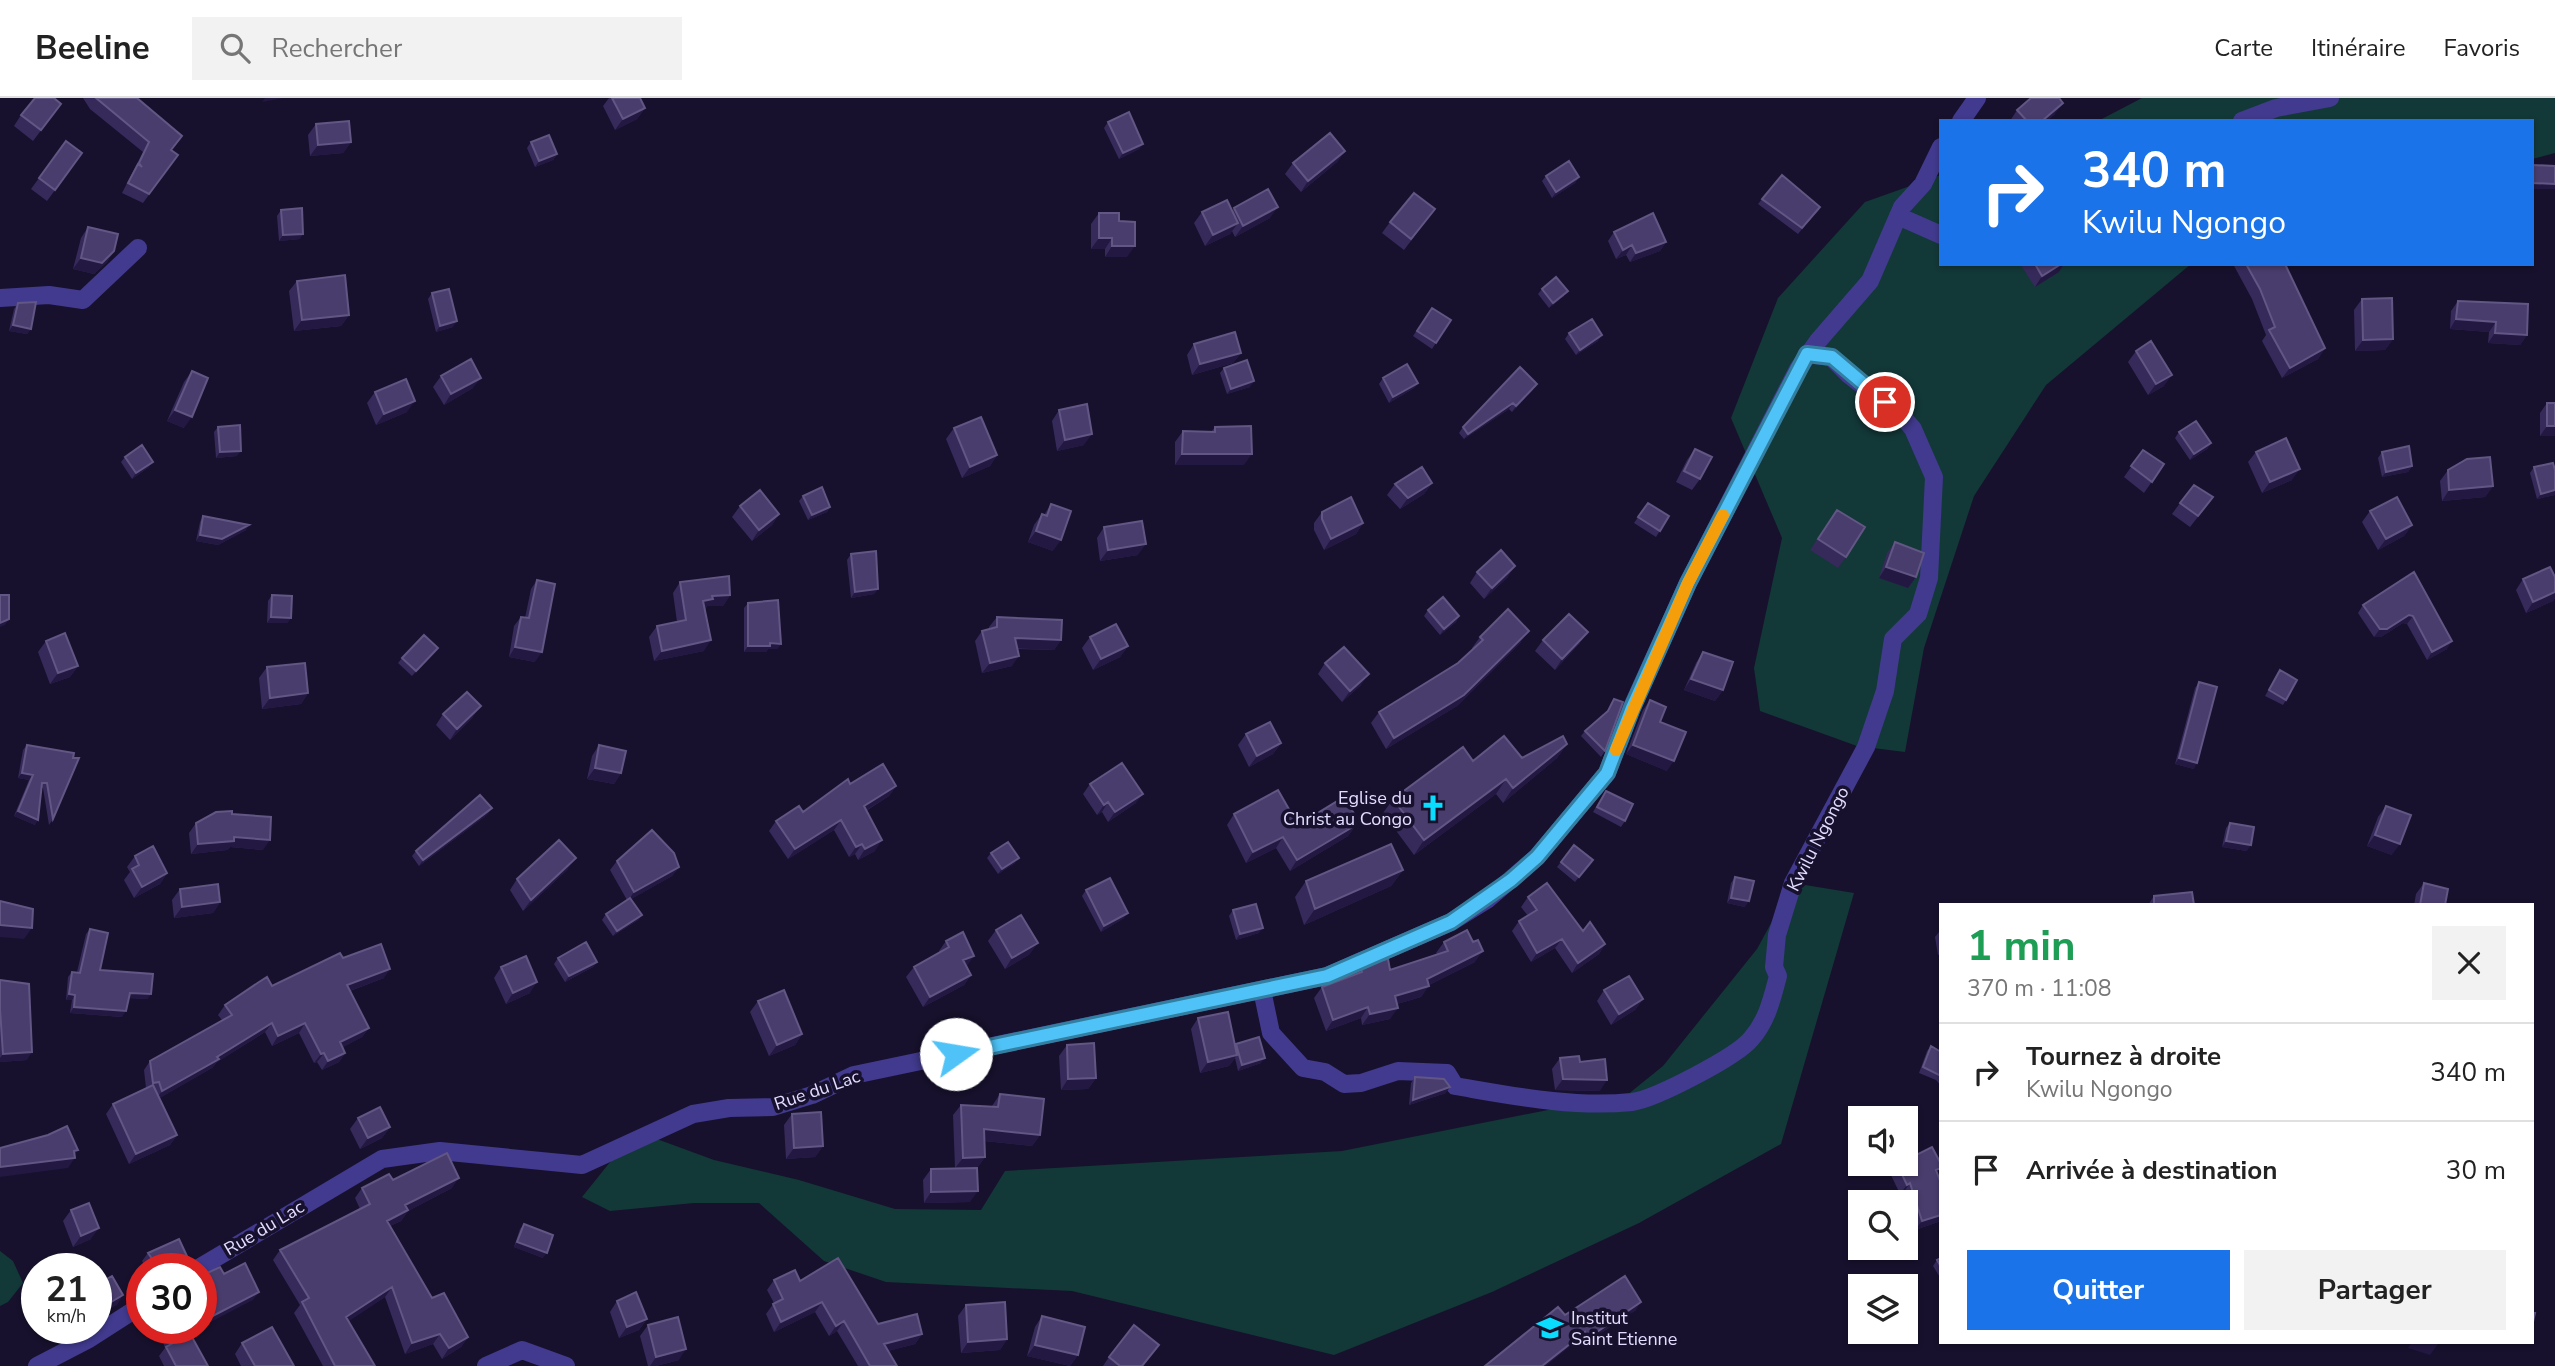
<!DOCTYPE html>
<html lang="fr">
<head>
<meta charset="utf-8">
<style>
  body { margin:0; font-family:"Nunito Sans",sans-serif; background:#f2f2f2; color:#222; height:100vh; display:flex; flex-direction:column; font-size:26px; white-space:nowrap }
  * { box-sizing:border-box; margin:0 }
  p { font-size:23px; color:#767676 }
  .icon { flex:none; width:38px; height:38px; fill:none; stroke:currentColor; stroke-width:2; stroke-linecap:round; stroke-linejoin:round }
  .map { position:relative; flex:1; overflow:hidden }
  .details { position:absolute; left:1939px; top:805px; width:595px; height:441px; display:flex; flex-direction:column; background:#fff; border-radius:0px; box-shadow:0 2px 5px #0004 }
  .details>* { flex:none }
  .top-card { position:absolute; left:1939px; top:21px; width:595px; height:147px; border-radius:0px; box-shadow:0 2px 5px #0004; background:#1a73e8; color:#fff; overflow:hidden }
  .controls { position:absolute; left:1848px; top:1008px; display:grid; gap:14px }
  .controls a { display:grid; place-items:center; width:70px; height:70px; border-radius:0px; background:#fff; box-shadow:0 2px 5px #0004; font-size:35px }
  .speed { position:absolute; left:21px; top:1155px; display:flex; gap:14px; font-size:35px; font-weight:700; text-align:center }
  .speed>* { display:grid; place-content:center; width:91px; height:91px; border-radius:50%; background:#fff; box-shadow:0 2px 5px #0004; line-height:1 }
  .speed small { font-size:18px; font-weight:400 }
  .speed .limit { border:10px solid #d22; background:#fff; color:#111 }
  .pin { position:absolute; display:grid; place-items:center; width:60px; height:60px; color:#fff; margin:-30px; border:4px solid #fff; border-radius:50%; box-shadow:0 2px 7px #0007 }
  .me { position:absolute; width:77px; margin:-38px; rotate:77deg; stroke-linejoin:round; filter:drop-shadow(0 0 5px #0008) }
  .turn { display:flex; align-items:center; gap:24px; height:147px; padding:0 28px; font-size:32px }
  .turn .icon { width:91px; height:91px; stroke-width:2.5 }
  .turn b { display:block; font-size:49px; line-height:60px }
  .round { display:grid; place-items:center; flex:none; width:74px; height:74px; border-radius:0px; background:#f2f2f2 }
  .head { display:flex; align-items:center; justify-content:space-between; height:119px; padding:0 28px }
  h1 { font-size:42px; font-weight:700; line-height:52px; color:#1e9e55 }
  .primary-button { display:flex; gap:14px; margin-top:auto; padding:14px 28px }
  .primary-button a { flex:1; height:80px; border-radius:0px; background:#1a73e8; color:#fff; font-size:28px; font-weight:700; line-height:80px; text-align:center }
  .primary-button a+a { background:#f2f2f2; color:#222 }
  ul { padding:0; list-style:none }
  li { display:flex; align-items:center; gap:21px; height:98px; padding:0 28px; border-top:2px solid #e0e0e0 }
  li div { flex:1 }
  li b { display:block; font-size:26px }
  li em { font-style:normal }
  header { display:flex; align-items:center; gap:42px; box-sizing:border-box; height:98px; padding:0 35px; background:#fff; border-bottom:2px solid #e0e0e0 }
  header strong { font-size:33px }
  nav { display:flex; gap:38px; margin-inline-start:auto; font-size:24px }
  .search { width:490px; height:63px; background:#f2f2f2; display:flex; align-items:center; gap:18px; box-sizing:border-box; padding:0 24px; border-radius:0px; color:#767676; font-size:26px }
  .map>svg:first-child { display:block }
</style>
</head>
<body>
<header>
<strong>Beeline</strong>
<div class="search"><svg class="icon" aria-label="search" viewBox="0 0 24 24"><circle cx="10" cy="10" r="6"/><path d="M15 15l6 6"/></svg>Rechercher</div>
<nav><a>Carte</a><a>Itinéraire</a><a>Favoris</a></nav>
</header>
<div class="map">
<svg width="2555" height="1268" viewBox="0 0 2555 1268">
  <rect width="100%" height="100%" fill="#17112d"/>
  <path fill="#133838" d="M2142 0H2555V55L2532 61V23H2098Z
    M1941 77V166H2191L2046 287 1974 398 1924 550 1905 654 1857 648 1760 613 1754 570 1782 440 1731 320 1778 200 1865 104Z
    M1793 785 1854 795 1781 1046 1639 1125 1492 1194 1334 1257 1072 1193 886 1184 824 1163 759 1105H694L610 1113 582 1099 635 1033 714 1062 799 1082 895 1111 981 1112 1005 1073 1342 1053 1563 1009 1611 1010 1663 968 1757 851Z
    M0 1153 13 1163 23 1185 8 1204 0 1208Z"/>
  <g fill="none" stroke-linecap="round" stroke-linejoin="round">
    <path stroke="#413a8e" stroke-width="18" d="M1961 23 1977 0
      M2242 23 2276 10 2330 0
      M1898 118 1941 137
      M0 200 49 197 83 202 138 150
      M1262 892 1271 935 1303 970 1325 974 1344 986 1361 985 1398 973 1447 975 1455 988C1514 998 1573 1010 1632 1004 1655 1001 1736 959 1751 941 1767 923 1772 901 1778 878L1774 869 1777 837 1793 785 1866 649 1885 593 1893 541 1918 516 1929 480 1934 379 1913 331 1902 318 1849 277 1831 259 1807 256
      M197 1171 382 1061 440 1053 582 1067 693 1016 729 1010 773 1009 812 997 854 977 1327 878 1451 824 1488 801 1537 759 1607 675 1632 609 1688 485 1798 271 1818 243 1870 183 1902 109 1923 86 1941 49
      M37 1268 89 1241 142 1207
      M486 1268 522 1252 566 1268"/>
  </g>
  <path fill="#362a5b" d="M83 0H137L172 52 178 57 143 105 122 95 143 54 90 11Z
    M609 0H640L645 10 637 21 615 32 603 8Z
    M61 6 33 43 14 28 21 17Z
    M2017 12 2055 16 2047 23H2010Z
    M1108 24 1143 46 1139 51 1119 61 1104 30Z
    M316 26 351 44 343 55 310 58 308 37Z
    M66 43 82 55 47 103 31 91Z
    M531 44 557 56 553 62 535 69 527 50Z
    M1345 53 1337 64 1301 94 1285 76 1293 65Z
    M1546 78 1579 79 1575 85 1552 100 1542 83Z
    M1762 101 1816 114 1798 136 1758 106Z
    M1234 110 1270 120 1235 139 1232 133 1230 136 1205 148 1194 125 1202 114 1232 113Z
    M1435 111 1404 152 1382 135 1390 124Z
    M281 112 300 141 279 143 277 118Z
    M1099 115 1119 123 1127 159H1105V151H1091V126Z
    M88 129 114 153 107 164 94 176 73 171 81 140Z
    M1614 134 1666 144 1660 153 1630 164 1626 157 1616 161 1608 143Z
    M2020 166H2064L2059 174 2035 189Z
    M2233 166H2285L2325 250 2318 261 2282 280 2262 243 2266 237 2252 201Z
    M297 183 349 217 341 228 294 233 289 193Z
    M1542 191 1564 198 1549 210 1538 196Z
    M432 195 453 229 436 234 428 201Z
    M2362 201 2393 241 2385 252 2355 253 2354 212Z
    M2458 203 2527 237 2520 247 2488 245 2489 234 2450 231 2451 213Z
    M18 205 31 231 27 236 9 233 14 211Z
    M1432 210 1451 222 1432 251 1413 238Z
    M1569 235 1598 243 1576 257 1565 241Z
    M1194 246 1241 255 1233 265 1192 277 1187 257Z
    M2136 253 2164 288 2148 297 2128 264Z
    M1224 270 1250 289 1227 296 1220 275Z
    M192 273 184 330 167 323 184 284Z
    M441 278 473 290 444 307 433 289Z
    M1383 280 1418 285 1414 290 1389 305 1379 286Z
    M1533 292 1512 314 1509 311 1464 341 1459 335 1463 329Z
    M375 294 407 314 376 327 367 305Z
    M2547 305H2555V338H2540V315Z
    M1059 312 1084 347 1057 353 1052 323Z
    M218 329 237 358 216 360 214 334Z
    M1215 329 1244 367H1175V344L1183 333 1211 334Z
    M954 330 997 357 990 368 962 380 946 341Z
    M2179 334 2211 345 2207 351 2190 362 2175 340Z
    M1695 351 1700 381 1692 392 1676 384 1687 362Z
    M2143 352 2164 366 2144 395 2124 379Z
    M2256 354 2292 382 2262 395 2248 364Z
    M2382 354 2412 368 2408 374 2382 379 2378 360Z
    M125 359 149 369 132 381 121 364Z
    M2534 369 2555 372V397L2537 401 2530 375Z
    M2448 372 2493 388 2485 399 2442 403 2440 383Z
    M1432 385 1424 396 1400 411 1387 397 1395 386Z
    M803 398 830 409 827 414 808 422 799 403Z
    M1648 405 1669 418 1656 439 1634 425Z
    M2180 405 2205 410 2190 429 2172 416Z
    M1051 406 1053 453 1028 444 1034 427 1042 416 1044 417Z
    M740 408 779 416 772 427 752 443 732 419Z
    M1837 412 1846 459 1838 470 1810 452Z
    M2370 413 2412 427 2404 438 2378 452 2362 424Z
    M1322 414 1363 425 1356 436 1324 452 1314 432V425Z
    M203 418 246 432 218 447 196 443 200 424Z
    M1104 429 1138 457 1100 463 1097 440Z
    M1895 444 1916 479 1908 490 1879 480 1887 455Z
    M851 456 878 491 874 496 851 500 847 462Z
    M1477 474 1508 479 1484 501 1470 485Z
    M2414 474 2447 551 2427 562 2407 526 2403 525 2381 539H2374L2358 515 2363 507Z
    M2555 479V500L2553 503 2526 515 2516 492 2523 481Z
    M537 482 535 564 509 559 514 528 521 519 525 520 531 491Z
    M680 484 730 497 723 508H707L705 512 704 553 654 563 649 539 657 528 677 524 673 495Z
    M272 497 291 520 287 525H267L268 503Z
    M748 505 781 546 777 551H768L766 554H744V510Z
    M1428 512 1459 518 1456 524 1440 537 1424 518Z
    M997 519 1061 542 1054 552 1018 551 1012 568 982 575 975 543 982 533 989 531V529Z
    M1090 539 1128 548 1120 559 1093 572 1082 550Z
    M1480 539 1521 544 1457 608 1386 651 1371 625 1379 614 1458 565 1473 551 1472 550Z
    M1543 542 1580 545 1555 572 1535 553Z
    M46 543 78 568 70 579 50 586 38 554Z
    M438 550 412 578 398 565 402 560Z
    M1703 554 1723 592 1715 603 1684 592 1696 565Z
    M1325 565 1361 587 1342 604 1318 576Z
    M267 569 308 595 301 606 262 611 259 580Z
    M2280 572 2286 602 2283 607 2265 598Z
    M2199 584 2194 671 2175 666 2195 590Z
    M1614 601 1605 653 1601 659 1581 638 1585 633 1606 615Z
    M1650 602 1660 624 1667 673 1626 656 1643 612Z
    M443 616 473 619 450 642 436 627Z
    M1246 636 1281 645 1273 656 1249 669 1238 647Z
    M1567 646 1557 660 1503 705 1496 696 1414 757 1383 715 1393 701 1473 663 1522 660Z
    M27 647 74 655 53 721 49 727 43 690H41L35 727 14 718 29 682 18 680 23 652Z
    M599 647 621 675 614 686 587 681 592 658Z
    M850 686 896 688 889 698 866 713 875 753 858 762 855 756 849 759 834 732 788 761 769 733 776 723 803 714Z
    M1090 686 1136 705 1108 724 1102 714 1097 717 1083 696Z
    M1602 699 1625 723 1621 729 1593 714Z
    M2386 708 2392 757 2367 748 2378 719Z
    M232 716 263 752 230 749 227 752 191 756 189 735 196 725Z
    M488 716 419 768 412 758 416 753Z
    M1234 716 1298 727H1356L1348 738 1290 773 1276 750 1246 765 1227 727Z
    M2230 725 2247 753 2222 749 2226 730Z
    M1574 747 1593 762 1575 784 1557 769Z
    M991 755 1015 765 998 776 987 760Z
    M135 758 167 775 160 786 134 800 124 782 130 774 127 769Z
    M617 763 679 769 672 778 631 801 642 817 638 822 613 838 602 822 606 816 627 802 610 772Z
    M568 771 523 813 510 792 517 781Z
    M1403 772 1391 788 1304 827 1295 799 1306 783Z
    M1735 779 1745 809 1727 805 1731 785Z
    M2424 785 2445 807H2414L2416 796Z
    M180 791 220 804 213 815 174 820 172 802Z
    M1086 792 1124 820 1101 834 1082 798Z
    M2154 798 2194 807H2148Z
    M1528 799 1583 833 1605 846 1599 856 1572 875 1555 850 1531 864 1512 833 1519 823 1528 818 1521 809Z
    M1233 812 1259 835 1236 842 1229 818Z
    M90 831 100 872 151 896 147 901 129 900 122 919 70 915 72 902H66L68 879 72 874H77L86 836Z
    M996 832 1030 856 1005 871 988 843Z
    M1941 833V856L1938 857 1935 839 1939 834Z
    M946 843 967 868H966L971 877 964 887 923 909 906 879 914 869 940 855 939 853Z
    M1444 844 1475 864 1429 887 1421 899 1397 906 1390 921 1362 927 1361 920 1326 933 1314 900 1322 889 1354 877 1360 868 1390 872 1437 856 1436 855Z
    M343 860 384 880 350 893 369 930 362 939 343 949 345 955 339 964 322 972 317 964 314 965 299 935 272 948 265 934 217 964 212 970 159 1000 177 1037 170 1047 129 1066 106 1016 113 1006 146 990 144 972 150 963 222 922 218 917 225 907Z
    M558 860 597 864 593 869 565 884 554 866Z
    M501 869 530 895 506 906 494 880Z
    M0 882 27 962 0 964Z
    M1604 892 1643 901 1635 912 1611 927 1597 903Z
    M758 903 802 936 795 947 769 958 750 914Z
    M1198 920 1235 947 1236 946 1261 965 1238 973 1235 960 1229 968 1200 975 1191 931Z
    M1067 947 1096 980 1088 991 1061 992 1059 958Z
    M1931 948 1941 954V988L1936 982 1919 975 1927 953Z
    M1560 960 1600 993 1555 992 1552 971Z
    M1415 979 1446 995 1409 1007 1411 985Z
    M1000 996 1040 1037 1032 1048 984 1043 985 1059 977 1070H955L953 1017 961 1007 992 1008Z
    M792 1016 823 1048 815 1059 786 1061 784 1027Z
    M358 1020 390 1029 382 1040 360 1051 350 1031Z
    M1897 1066 1938 1076 1941 1123 1915 1132 1904 1094 1900 1096 1890 1075Z
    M931 1071 970 1104 924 1105 923 1082Z
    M393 1082 452 1090 408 1113 401 1123 390 1128 432 1200 468 1239 461 1249 442 1261 433 1246 405 1256 385 1199 348 1223 375 1268H323L294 1215 300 1207 273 1162 280 1152 360 1111 355 1100 362 1090Z
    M71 1112 91 1141 73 1149 63 1123Z
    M524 1126 543 1160 514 1149 520 1131Z
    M148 1155 193 1171H147L142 1163Z
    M1941 1160V1181L1933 1168 1937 1162Z
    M774 1182 800 1183 878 1226 922 1236 915 1246 888 1253 897 1268H858L837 1233 829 1238 815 1214 774 1234 766 1216 774 1205 767 1192Z
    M37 1195V1219L30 1204Z
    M617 1203 647 1221 639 1232 619 1240 610 1214Z
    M966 1207 1007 1241 1000 1252 961 1255 958 1218Z
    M1636 1212 1583 1247 1565 1217Z
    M1042 1218 1078 1257 1070 1268 1027 1258 1035 1229Z
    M648 1227 679 1262 656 1268H648L640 1238Z
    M42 1230H67L47 1239Z
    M171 1230H199L190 1235 208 1268H164L159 1258 165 1250 162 1241 168 1231Z
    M242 1245 294 1268H241L235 1256Z
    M1159 1247 1143 1268H1103L1109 1259Z"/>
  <path fill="#221841" d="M265 0H283L262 4Z
    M2063 5 2055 16 2047 23H2042Z
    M645 10 637 21 615 32 623 21Z
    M351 44 343 55 310 58 318 47Z
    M1143 46 1139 51 1119 61 1123 55Z
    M1345 53 1337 64 1301 94 1308 83Z
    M557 56 553 62 535 69 539 63Z
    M1579 79 1575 85 1552 100 1556 94Z
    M2532 85 2555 86V91H2532Z
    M1278 109 1270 120 1235 139 1243 128Z
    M1238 125 1230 136 1205 148 1213 137Z
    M303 136 300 141 279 143 283 137Z
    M1099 140H1112L1105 151H1091Z
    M1666 144 1660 153 1630 164 1636 155Z
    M1632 147 1626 157 1616 161 1623 152Z
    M1112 148H1135L1127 159H1105Z
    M114 153 107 164 94 176 73 171 81 160Z
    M2061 166H2064L2059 174 2035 189 2042 178Z
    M1568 193 1564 198 1549 210 1553 205Z
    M349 217 341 228 294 233 302 222Z
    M2456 221 2496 224 2489 234 2450 231Z
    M457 223 453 229 436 234 440 228Z
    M13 227 31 231 27 236 9 233Z
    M2495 235 2527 237 2520 247 2488 245Z
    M1602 237 1598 243 1576 257 1580 252Z
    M2393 241 2385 252 2355 253 2363 242Z
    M2325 250 2318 261 2282 280 2290 270Z
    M1241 255 1233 265 1192 277 1200 266Z
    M2172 277 2164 288 2148 297 2156 286Z
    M481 280 473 290 444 307 451 296Z
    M1254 283 1250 289 1227 296 1231 291Z
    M1418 285 1414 290 1389 305 1393 299Z
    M1537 286 1533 292 1512 314 1516 308Z
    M415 303 407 314 376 327 384 316Z
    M1513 305 1509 311 1464 341 1468 336Z
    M175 312 192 319 184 330 167 323Z
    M2547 328H2555V338H2540Z
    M1092 336 1084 347 1057 353 1065 342Z
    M2211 345 2207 351 2190 362 2194 356Z
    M241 353 237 358 216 360 220 354Z
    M1182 356H1252L1244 367H1175Z
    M997 357 990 368 962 380 970 369Z
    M153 364 149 369 132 381 136 375Z
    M2412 368 2408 374 2382 379 2386 374Z
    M2300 371 2292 382 2262 395 2270 384Z
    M1432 385 1424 396 1400 411 1408 400Z
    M2493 388 2485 399 2442 403 2449 392Z
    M2555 392V397L2537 401 2541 396Z
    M830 409 827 414 808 422 812 417Z
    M779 416 772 427 752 443 759 432Z
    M1363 425 1356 436 1324 452 1331 441Z
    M249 427 246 432 218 447 196 443 200 437Z
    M2412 427 2404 438 2378 452 2386 441Z
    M1036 433 1061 442 1053 453 1028 444Z
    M1146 446 1138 457 1100 463 1108 452Z
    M1515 468 1508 479 1484 501 1492 490Z
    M1886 469 1916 479 1908 490 1879 480Z
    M878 491 874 496 851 500 855 494Z
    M2555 494V500L2553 503 2526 515 2533 504Z
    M730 497 723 508H707L705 511 703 503 712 498Z
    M2409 517 2413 518 2407 526 2403 525 2381 539H2374L2380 531Z
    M1459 518 1456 524 1440 537 1444 531Z
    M271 519 291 520 287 525H267Z
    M9 521 5 527 0 529V525Z
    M1529 533 1521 544 1457 608 1386 651 1394 640Z
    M1588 534 1580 545 1555 572 1562 561Z
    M1015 540 1061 542 1054 552 1008 550Z
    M711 542 704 553 654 563 662 553Z
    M2452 543 2447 551 2427 562 2432 554Z
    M770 545 781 546 777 551H768L766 554H744L748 548Z
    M1128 548 1120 559 1093 572 1101 561Z
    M515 549 542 554 535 564 509 559Z
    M438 550 434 555 412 578 416 573Z
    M1019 558 1012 568 982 575 990 565Z
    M78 568 70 579 50 586 58 575Z
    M1369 576 1361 587 1342 604 1350 593Z
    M1691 581 1723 592 1715 603 1684 592Z
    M308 595 301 606 262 611 270 600Z
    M481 608 473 619 450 642 457 631Z
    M1281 645 1273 656 1249 669 1257 658Z
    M1567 646 1557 660 1503 705 1513 690Z
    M1633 647 1674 663 1667 673 1626 656Z
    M2179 660 2197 665 2194 671 2175 666Z
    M595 670 621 675 614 686 587 681Z
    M22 675 33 677 29 682 18 680Z
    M1506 681 1496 696 1414 757 1424 742Z
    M896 688 889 698 857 718 864 708Z
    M1143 696 1136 705 1108 724 1115 714Z
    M1108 704 1102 714 1097 717 1104 707Z
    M492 710 488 716 419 768 423 762Z
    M18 713 38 722 35 727 14 718Z
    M841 722 834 732 788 761 795 751Z
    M1356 727 1348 738 1290 773 1297 762Z
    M2375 737 2400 746 2392 757 2367 748Z
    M234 739 270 742 263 752 230 749 227 752 191 756 198 746Z
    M1283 739 1276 750 1246 765 1253 754Z
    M882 742 875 753 858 762 865 751Z
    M2226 743 2251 747 2247 753 2222 749Z
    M862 746 855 756 849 759 856 749Z
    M576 760 568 771 523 813 531 802Z
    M1019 760 1015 765 998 776 1002 771Z
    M679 769 672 778 628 803 634 794Z
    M1403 772 1391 788 1304 827 1315 811Z
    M167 775 160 786 134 800 142 789Z
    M1731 800 1749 803 1745 809 1727 805Z
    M220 804 213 815 174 820 182 809Z
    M1128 815 1124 820 1101 834 1104 828Z
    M642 817 638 822 613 838 617 833Z
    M0 827 32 830 24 841 0 839Z
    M1263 830 1259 835 1236 842 1240 836Z
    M1562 841 1555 850 1531 864 1537 855Z
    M1038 845 1030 856 1005 871 1012 860Z
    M1605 846 1599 856 1572 875 1578 865Z
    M1483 853 1475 864 1427 888H1429L1421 899 1387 909 1395 898Z
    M974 858 967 868 956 873 963 862Z
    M597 864 593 869 565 884 569 878Z
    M390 871 384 880 341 896 347 887Z
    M971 877 964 887 923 909 930 899Z
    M537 884 530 895 506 906 513 895Z
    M130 895 151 896 147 901 126 900Z
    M69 896 75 897 72 902H66Z
    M1643 901 1635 912 1611 927 1619 916Z
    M74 909 126 913 122 919 70 915Z
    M1368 909 1361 920 1326 933 1333 922Z
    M1398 910 1390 921 1362 927 1370 916Z
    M272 925 265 934 217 964 212 970 155 1003 162 993Z
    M305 925 299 935 272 948 278 938Z
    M369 930 362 939 334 954 340 944Z
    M802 936 795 947 769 958 777 947Z
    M32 954 27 962 0 964V960L3 956Z
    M324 955 317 964 314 965 321 956Z
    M345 955 339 964 322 972 328 963Z
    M1237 957 1229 968 1200 975 1208 964Z
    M1265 960 1261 965 1238 973 1242 967Z
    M1096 980 1088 991 1061 992 1068 981Z
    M1563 981 1607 982 1600 993 1555 992Z
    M1450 989 1446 995 1409 1007 1413 1002Z
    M390 1029 382 1040 360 1051 368 1040Z
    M984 1031 1040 1037 1032 1048 976 1042Z
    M177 1037 170 1047 129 1066 136 1056Z
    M823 1048 815 1059 786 1061 794 1050Z
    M78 1052 72 1060H75L68 1070 0 1079V1069Z
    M985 1059 977 1070H955L963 1060Z
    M459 1080 452 1090 408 1113 401 1123 379 1133 387 1123 405 1107Z
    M1910 1085 1904 1094 1900 1096 1907 1087Z
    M978 1093 970 1104 924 1105 931 1094Z
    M1941 1117V1123L1915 1132 1922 1123Z
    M99 1130 91 1141 73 1149 81 1138Z
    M517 1144 547 1155 543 1160 514 1149Z
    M392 1189 385 1199 339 1230 346 1219Z
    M259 1194 253 1202 201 1229V1224Z
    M123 1197 117 1207 96 1218V1213Z
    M822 1204 815 1214 774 1234 781 1224Z
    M1641 1204 1636 1212 1583 1247 1588 1240Z
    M647 1221 639 1232 619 1240 627 1229Z
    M844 1223 837 1233 829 1238 836 1228Z
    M52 1230H67L47 1239Z
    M192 1230H199L188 1236Z
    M1585 1234 1579 1241 1546 1268H1542Z
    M440 1236 433 1246 405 1256 412 1245Z
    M922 1236 915 1246 877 1256 884 1246Z
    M468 1239 461 1249 442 1261 449 1250Z
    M1007 1241 1000 1252 961 1255 968 1244Z
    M2412 1244H2432L2438 1246 2430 1257 2408 1250Z
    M1035 1247 1078 1257 1070 1268 1027 1258Z
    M686 1251 679 1262 656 1268H650L656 1259Z"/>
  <path fill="#493d6d" stroke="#615684" stroke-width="2" d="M35 0H54L61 6 41 32 21 17Z
    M96 0H137L182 38 171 52 178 57 149 96 128 85 138 66 142 69 139 65 149 44Z
    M612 0H640L645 10 623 21Z
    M2031 0H2059L2063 5 2042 23H2027L2017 12Z
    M1129 14 1143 46 1123 55 1108 24Z
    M349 23 351 44 318 47 316 26Z
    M1330 35 1345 53 1308 83 1293 65Z
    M549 37 557 56 539 63 531 44Z
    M66 43 82 55 55 92 39 80Z
    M1569 63 1579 79 1556 94 1546 78Z
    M2532 67 2555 68V86L2532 85Z
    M1782 77 1820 109 1802 130 1762 101Z
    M1268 91 1278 109 1243 128 1234 110Z
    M1414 95 1435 111 1411 141 1390 124Z
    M1227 102 1238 125 1213 137 1202 114Z
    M302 110 303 136 283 137 281 112Z
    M1099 115H1119V123L1135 124V148H1112V140H1099Z
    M1653 115 1666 144 1636 155 1632 147 1623 152 1614 134Z
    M88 129 118 136 114 153 102 165 81 160Z
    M2035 166H2061L2042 178Z
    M2246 166H2285L2325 250 2290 270 2269 232 2275 229 2260 191Z
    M345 177 349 217 302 222 297 183Z
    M1556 179 1568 193 1553 205 1542 191Z
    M449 191 457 223 440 228 432 195Z
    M2392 200 2393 241 2363 242 2362 201Z
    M2458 203 2528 206 2527 237 2495 235 2496 224 2456 221Z
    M36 204 31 231 13 227 18 205Z
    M1432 210 1451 222 1436 245 1417 233Z
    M1592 221 1602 237 1580 252 1569 235Z
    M1235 234 1241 255 1200 266 1194 246Z
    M2151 243 2172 277 2156 286 2136 253Z
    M471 261 481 280 451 296 441 278Z
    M1247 262 1254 283 1231 291 1224 270Z
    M1407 266 1418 285 1393 299 1383 280Z
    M1520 269 1537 286 1516 308 1513 305 1468 336 1463 329Z
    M192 273 208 280 192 319 175 312Z
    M406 281 415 303 384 316 375 294Z
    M2547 305H2555V328H2547Z
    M1087 306 1092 336 1065 342 1059 312Z
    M981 319 997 357 970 369 954 330Z
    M2196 323 2211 345 2194 356 2179 334Z
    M240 327 241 353 220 354 218 329Z
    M1251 328 1252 356H1182L1183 333 1215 334V329Z
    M2286 340 2300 371 2270 384 2256 354Z
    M142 347 153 364 136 375 125 359Z
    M2409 348 2412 368 2386 374 2382 354Z
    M1695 351 1712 359 1700 381 1684 373Z
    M2143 352 2164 366 2152 384 2131 368Z
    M2490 359 2493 388 2449 392 2448 372 2467 361Z
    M2553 365 2555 372V392L2541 396 2534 369Z
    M1422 369 1432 385 1408 400 1395 386Z
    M2194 387 2213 399 2198 418 2180 405Z
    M822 389 830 409 812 417 803 398Z
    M760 392 779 416 759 432 740 408Z
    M1351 399 1363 425 1331 441 1322 421V414Z
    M2397 399 2412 427 2386 441 2370 413Z
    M1648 405 1669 418 1660 433 1638 419Z
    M1051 406 1071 413 1061 442 1036 433 1042 416 1047 418Z
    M1837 412 1865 429 1846 459 1818 441Z
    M203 418 249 427 222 441 200 437Z
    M1142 423 1146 446 1108 452 1104 429Z
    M1895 444 1924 455 1916 479 1886 469Z
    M1501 452 1515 468 1492 490 1477 474Z
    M876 453 878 491 855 494 851 456Z
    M2550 469 2555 479V494L2533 504 2523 481Z
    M2414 474 2452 543 2432 554 2413 518 2409 517 2387 531H2380L2363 507Z
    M729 478 730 497 712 498 713 501 703 503 711 542 662 553 657 528 686 522 680 484Z
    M537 482 555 486 542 554 515 549 521 519 529 520Z
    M0 497H9V521L0 525Z
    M272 497 292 498 291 520 271 519Z
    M1443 499 1459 518 1444 531 1428 512Z
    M778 502 781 546 770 545V548H748V505Z
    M1508 511 1529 533 1464 597 1394 640 1379 614 1458 565 1483 542 1480 539Z
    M1569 516 1588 534 1562 561 1543 542Z
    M997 519 1062 522 1061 542 1015 540 1019 558 990 565 982 533 997 529Z
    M1116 526 1128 548 1101 561 1090 539Z
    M65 535 78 568 58 575 46 543Z
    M424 537 438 550 416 573 402 560Z
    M1344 549 1369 576 1350 593 1325 565Z
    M1703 554 1733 564 1723 592 1691 581Z
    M305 565 308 595 270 600 267 569Z
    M2280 572 2297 582 2286 602 2269 592Z
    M2199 584 2217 589 2197 665 2179 660Z
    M467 594 481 608 457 631 443 616Z
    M1614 601 1623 604 1605 653 1585 633 1608 613Z
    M1650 602 1666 609 1660 624 1686 634 1674 663 1633 647Z
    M1270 624 1281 645 1257 658 1246 636Z
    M1504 638 1522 660 1563 638 1567 646 1513 690 1506 681 1424 742 1393 701 1463 649 1473 663Z
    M27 647 74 655 73 660H79L53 721 47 685H42L38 722 18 713 33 677 22 675Z
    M599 647 626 653 621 675 595 670Z
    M1122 665 1143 696 1115 714 1108 704 1104 707 1090 686Z
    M883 666 896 688 864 708 882 742 865 751 862 746 856 749 841 722 795 751 776 723 799 708 803 714 848 681 850 686Z
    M1278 692 1298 727 1344 699 1356 719V727L1297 762 1283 739 1253 754 1234 716Z
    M1606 693 1633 706 1625 723 1597 709Z
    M480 697 492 710 423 762 416 753Z
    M2386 708 2411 717 2400 746 2375 737Z
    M232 713V716L271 719 270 742 234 739V743L198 746 196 725 216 714Z
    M2230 725 2254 729 2251 747 2226 743Z
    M652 732 674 755 679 769 634 794 617 763Z
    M559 742 576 760 531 802 517 781Z
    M1008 744 1019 760 1002 771 991 755Z
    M1391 746 1403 772 1315 811 1306 783Z
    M1574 747 1593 762 1579 779 1561 764Z
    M153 748 167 775 142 789 132 771 139 767 135 758Z
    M1735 779 1754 783 1749 803 1731 800Z
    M1110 780 1128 815 1104 828 1086 792Z
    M1547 785 1583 833 1590 824 1605 846 1578 865 1562 841 1537 855 1519 823 1537 812 1528 799Z
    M2424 785 2448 791 2445 807H2420Z
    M218 786 220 804 182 809 180 791Z
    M2192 794 2194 807H2154V798Z
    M630 800 642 817 617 833 606 816Z
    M0 803 33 811 32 830 0 827Z
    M1256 806 1263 830 1240 836 1233 812Z
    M1021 817 1038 845 1012 860 996 832Z
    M90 831 108 835 100 872 153 876 151 896 130 895 126 913 74 909 75 897 69 896 72 874 80 875Z
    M1467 832 1473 844 1478 842 1483 853 1427 881 1429 888 1395 898 1398 910 1370 916 1368 909 1333 922 1322 889 1362 874 1360 868 1369 864 1388 861 1390 872 1448 853 1444 844Z
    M963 834 974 858 963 862 971 877 930 899 914 869 949 849 946 843Z
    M586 844 597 864 569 878 558 860Z
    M381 846 390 871 347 887 369 930 340 944 345 955 328 963 324 955 321 956 305 925 278 938 272 925 217 959 219 961 162 993 159 984 153 985 150 963 232 917 225 907 259 884 267 879 272 888 340 855 343 860Z
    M526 858 537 884 513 895 501 869Z
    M1629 878 1643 901 1619 916 1604 892Z
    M0 882 29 886 32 954 3 956 0 911Z
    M784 892 802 936 777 947 758 903Z
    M1228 914 1237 957 1208 964 1198 920Z
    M1259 939 1265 960 1242 967 1236 946Z
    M1094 945 1096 980 1068 981 1067 947Z
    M1931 948 1941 954V978L1923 969Z
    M1579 958 1580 964 1605 961 1607 982 1563 981 1560 960Z
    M1415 979 1444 981 1450 989 1413 1002Z
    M153 987 177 1037 136 1056 113 1006Z
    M1000 996 1044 1001 1040 1037 984 1031 985 1059 963 1060 961 1007 998 1009Z
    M380 1009 390 1029 368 1040 358 1020Z
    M821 1014 823 1048 794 1050 792 1016Z
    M67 1028 78 1052 74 1053 75 1060 0 1069V1050L48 1037Z
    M1932 1049 1941 1066V1070L1936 1072 1941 1085V1117L1922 1123 1910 1085 1907 1087 1897 1066H1906V1062Z
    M447 1055 459 1080 405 1107 408 1112 387 1123 432 1200 444 1195 468 1239 449 1250 440 1236 412 1245 392 1189 346 1219 375 1268H335L302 1204 309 1200 280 1152 370 1106 362 1090 389 1076 393 1082Z
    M977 1070 978 1093 931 1094V1071Z
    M89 1105 99 1130 81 1138 71 1112Z
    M524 1126 553 1137 547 1155 517 1144Z
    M179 1141 193 1171H159L148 1155Z
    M838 1160 878 1226 917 1216 922 1236 884 1246 897 1268H870L844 1223 836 1228 822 1204 781 1224 773 1206 783 1201 774 1182 795 1172 800 1183Z
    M1941 1160V1169L1937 1162Z
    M245 1165 259 1194 201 1224V1178L220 1169 224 1176Z
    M112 1178 123 1197 96 1213V1187Z
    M1625 1178 1641 1204 1588 1240 1585 1234 1542 1268H1485L1558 1209 1565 1217Z
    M636 1194 647 1221 627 1229 617 1203Z
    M1005 1204 1007 1241 968 1244 966 1207Z
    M2532 1215H2535L2532 1228Z
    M1042 1218 1085 1229 1078 1257 1035 1247Z
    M678 1219 686 1251 656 1259 648 1227Z
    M1134 1227 1159 1247 1142 1268H1120L1109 1259Z
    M272 1229 294 1268H255L242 1245Z
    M171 1230H187L208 1268H176L166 1249 173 1245 168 1231Z"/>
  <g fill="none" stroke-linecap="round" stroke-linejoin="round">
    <g stroke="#337fa1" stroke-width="18">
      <path id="route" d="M956 956 1327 878 1451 824 1511 782 1537 759 1607 675 1632 610 1688 485 1807 256 1832 259 1885 304"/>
    </g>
    <use href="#route" stroke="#4fc3f7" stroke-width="12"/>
    <path stroke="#f59e0b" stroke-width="12" d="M1616 652 1688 485 1723 417"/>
  </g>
  <defs>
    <g id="church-bare" transform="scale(2.1)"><path d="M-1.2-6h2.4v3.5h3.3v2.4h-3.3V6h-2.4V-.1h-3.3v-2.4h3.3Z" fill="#09dcff" stroke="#17112d" stroke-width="2.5" paint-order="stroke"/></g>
    <g id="school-bare" transform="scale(2.1)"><path d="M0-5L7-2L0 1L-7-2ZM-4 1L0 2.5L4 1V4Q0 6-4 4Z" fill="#09dcff" stroke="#17112d" stroke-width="2.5" paint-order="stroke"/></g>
  </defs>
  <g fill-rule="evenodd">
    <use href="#church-bare" x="1433" y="710"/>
    <use href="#school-bare" x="1550" y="1230"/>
  </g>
  <g text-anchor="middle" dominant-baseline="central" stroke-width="7" stroke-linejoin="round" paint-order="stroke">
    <g font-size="18" fill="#e3ddff" stroke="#17112d" text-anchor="end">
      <text x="1412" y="700">Eglise du<tspan x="1412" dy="21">Christ au Congo</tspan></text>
      <text x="1571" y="1220" text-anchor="start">Institut<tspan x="1571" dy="21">Saint Etienne</tspan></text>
    </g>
    <g font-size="18" fill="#e3ddff" stroke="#17112d">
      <text transform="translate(1818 741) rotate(-63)">Kwilu Ngongo</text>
      <text transform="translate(817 992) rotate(-19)">Rue du Lac</text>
      <text transform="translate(264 1130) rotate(-31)">Rue du Lac</text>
    </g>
  </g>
</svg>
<div class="controls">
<a><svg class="icon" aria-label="sound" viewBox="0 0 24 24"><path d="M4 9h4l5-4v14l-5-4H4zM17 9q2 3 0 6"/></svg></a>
<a><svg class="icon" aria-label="search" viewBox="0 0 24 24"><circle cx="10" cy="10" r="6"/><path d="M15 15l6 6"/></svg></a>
<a><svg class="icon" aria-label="layers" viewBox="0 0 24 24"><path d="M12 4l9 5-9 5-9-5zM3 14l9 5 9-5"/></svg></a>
</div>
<div class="speed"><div>21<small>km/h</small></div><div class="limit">30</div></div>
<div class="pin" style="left:1885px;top:304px;background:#d93025"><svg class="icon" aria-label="arrive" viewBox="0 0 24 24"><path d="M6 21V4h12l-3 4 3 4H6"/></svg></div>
<svg class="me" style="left:956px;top:956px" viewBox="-20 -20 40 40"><circle r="19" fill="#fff"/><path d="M0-13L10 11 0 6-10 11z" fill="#4fc3f7"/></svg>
<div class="top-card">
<div class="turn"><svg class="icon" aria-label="right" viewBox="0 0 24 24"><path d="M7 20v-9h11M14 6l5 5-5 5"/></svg><div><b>340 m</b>Kwilu Ngongo</div></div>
</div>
<section class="details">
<div class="head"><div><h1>1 min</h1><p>370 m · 11:08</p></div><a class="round"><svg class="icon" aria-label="close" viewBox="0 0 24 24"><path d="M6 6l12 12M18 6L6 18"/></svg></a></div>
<ul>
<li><svg class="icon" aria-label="right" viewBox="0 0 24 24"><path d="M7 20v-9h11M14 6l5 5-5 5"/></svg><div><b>Tournez à droite</b><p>Kwilu Ngongo</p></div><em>340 m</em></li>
<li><svg class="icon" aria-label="arrive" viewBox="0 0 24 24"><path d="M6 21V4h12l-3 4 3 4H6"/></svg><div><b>Arrivée à destination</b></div><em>30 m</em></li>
</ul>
<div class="primary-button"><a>Quitter</a><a>Partager</a></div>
</section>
</div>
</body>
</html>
